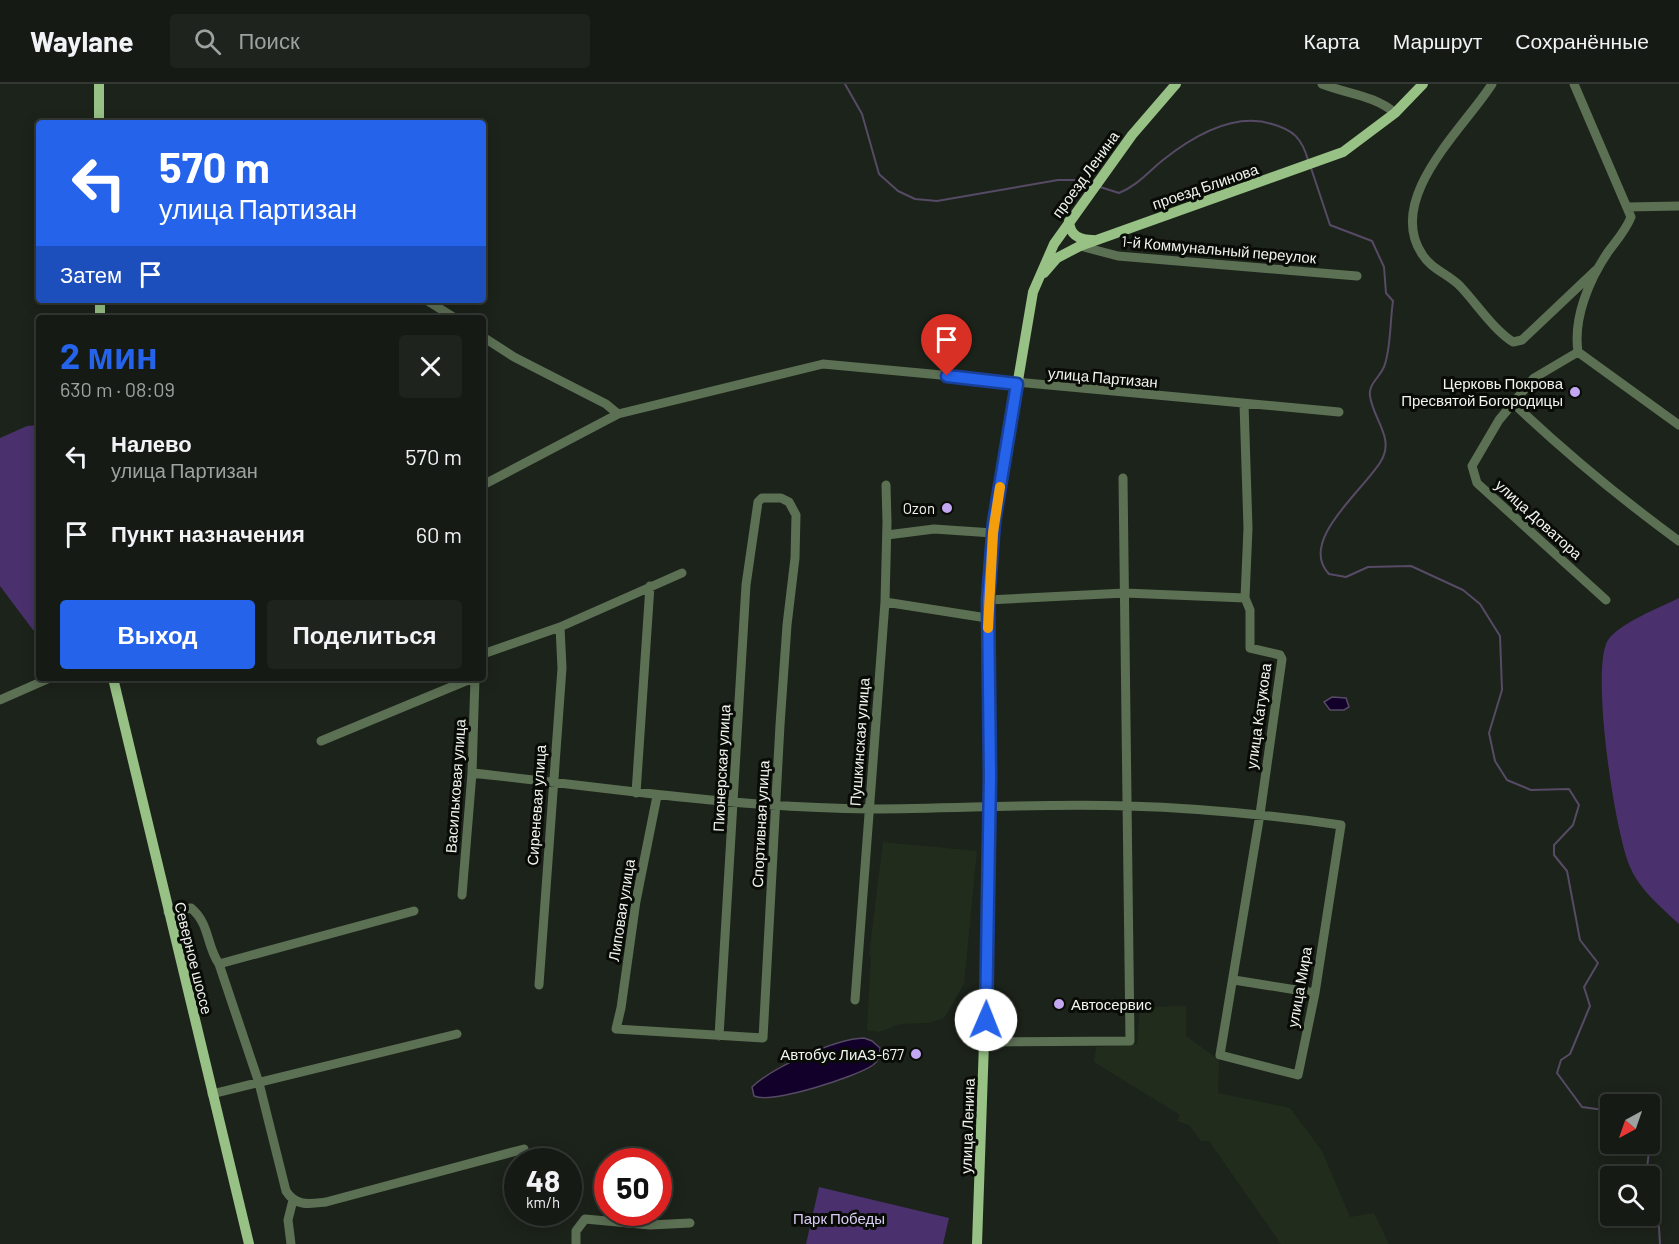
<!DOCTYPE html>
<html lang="ru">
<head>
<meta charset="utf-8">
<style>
  body { margin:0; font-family:Barlow,sans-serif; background:#1e231d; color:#f1f3f6; height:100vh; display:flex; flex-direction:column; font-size:22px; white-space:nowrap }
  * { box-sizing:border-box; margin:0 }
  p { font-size:20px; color:#9da1a0 }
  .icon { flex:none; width:33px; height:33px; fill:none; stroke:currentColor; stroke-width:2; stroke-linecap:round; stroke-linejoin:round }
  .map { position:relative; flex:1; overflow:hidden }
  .sheet { position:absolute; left:36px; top:231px; width:450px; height:366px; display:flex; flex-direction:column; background:#151a14; border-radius:6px; box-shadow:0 3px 15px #0003,0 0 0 2px #343834 }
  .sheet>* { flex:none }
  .top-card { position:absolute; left:36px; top:36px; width:450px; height:183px; border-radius:6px; box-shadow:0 3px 15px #0003,0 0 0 2px #343834; background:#2563eb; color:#fff; overflow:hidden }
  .needle { width:39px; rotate:220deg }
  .tools { position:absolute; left:1600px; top:1010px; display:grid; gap:12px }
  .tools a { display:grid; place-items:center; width:60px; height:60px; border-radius:6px; background:#151a14; box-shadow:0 3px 15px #0003,0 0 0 2px #343834; font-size:30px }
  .speed { position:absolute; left:504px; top:1064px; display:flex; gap:12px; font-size:30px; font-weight:700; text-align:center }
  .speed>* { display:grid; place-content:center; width:78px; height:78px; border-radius:50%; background:#151a14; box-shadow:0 3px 15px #0003,0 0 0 2px #343834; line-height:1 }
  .speed small { font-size:15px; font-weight:400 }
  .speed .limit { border:9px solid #d22; background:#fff; color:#111 }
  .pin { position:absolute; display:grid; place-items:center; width:51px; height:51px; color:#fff; margin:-62px -26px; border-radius:50% 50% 50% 0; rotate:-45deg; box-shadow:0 0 6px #0007 }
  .pin .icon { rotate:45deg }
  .me { position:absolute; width:66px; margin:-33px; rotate:1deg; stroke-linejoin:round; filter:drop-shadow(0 0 4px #0008) }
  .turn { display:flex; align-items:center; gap:21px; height:126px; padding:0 24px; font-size:27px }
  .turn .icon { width:78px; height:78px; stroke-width:2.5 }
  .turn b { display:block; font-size:42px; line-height:51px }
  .then { display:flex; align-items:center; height:57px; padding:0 24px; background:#0003; gap:12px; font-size:22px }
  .round { display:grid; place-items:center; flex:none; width:63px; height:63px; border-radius:6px; background:#1e231d }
  .summary { display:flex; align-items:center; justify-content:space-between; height:102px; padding:0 24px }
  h1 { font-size:36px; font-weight:700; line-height:45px; color:#2563eb }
  .primary-button { display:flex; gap:12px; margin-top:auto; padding:12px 24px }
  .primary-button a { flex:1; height:69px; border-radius:6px; background:#2563eb; color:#fff; font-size:24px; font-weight:700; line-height:69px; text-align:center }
  .primary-button a+a { background:#1e231d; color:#f1f3f6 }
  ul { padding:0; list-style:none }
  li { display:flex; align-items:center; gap:18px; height:78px; padding:0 24px }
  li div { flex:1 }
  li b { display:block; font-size:22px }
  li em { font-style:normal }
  header { display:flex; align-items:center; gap:36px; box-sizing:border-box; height:84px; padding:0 30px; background:#151a14; border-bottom:2px solid #343834 }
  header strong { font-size:28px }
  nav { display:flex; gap:33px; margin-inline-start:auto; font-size:21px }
  .search { width:420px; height:54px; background:#1e231d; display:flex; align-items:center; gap:15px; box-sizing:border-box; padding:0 21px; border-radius:6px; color:#9da1a0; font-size:22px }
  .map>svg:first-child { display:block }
</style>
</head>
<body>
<header>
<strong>Waylane</strong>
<div class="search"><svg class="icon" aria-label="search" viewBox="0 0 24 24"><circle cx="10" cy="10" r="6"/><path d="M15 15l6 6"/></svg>Поиск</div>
<nav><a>Карта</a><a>Маршрут</a><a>Сохранённые</a></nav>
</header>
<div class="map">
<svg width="1679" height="1160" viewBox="0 0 1679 1160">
  <rect width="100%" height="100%" fill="#1c231a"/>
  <path fill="#222c1d" d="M883 758 977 767 964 900 944 934 928 939 900 940 879 948 867 946 871 872 869 871Z
    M1186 922V952L1219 976 1218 1009 1290 1024 1322 1067 1350 1133 1374 1129 1389 1160H1281L1209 1057H1201L1189 1041 1177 1037 1180 1031 1094 978 1096 963 1137 960 1140 923Z"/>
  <path fill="#4a316d" d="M39 341V547L33 546 0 502V354L27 342Z
    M1679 514V840C1663 825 1640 806 1631 785 1615 753 1590 584 1608 556 1620 539 1661 523 1679 514Z
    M819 1103 949 1134 943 1160H806Z"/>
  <path fill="#13002a" stroke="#564a65" stroke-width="1.5" d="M1332 613 1346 614 1349 623 1344 626H1330L1324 618Z
    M864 954 872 957 880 964C880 972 879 976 873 981 856 993 772 1020 754 1012L752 1003C773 983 835 955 864 954Z"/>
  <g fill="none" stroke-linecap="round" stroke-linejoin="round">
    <path stroke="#564a65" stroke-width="2" d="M845 0 862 30 879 90 898 107 915 115 937 117 1058 96H1086L1092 99
      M1311 84 1330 141 1372 157 1384 183 1386 209 1393 217C1390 237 1391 261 1385 280 1382 292 1368 299 1370 312 1373 335 1395 354 1381 377 1365 405 1297 457 1329 490L1346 493 1368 483 1411 482 1463 506 1480 520 1500 552 1502 606 1489 649 1495 677 1507 696 1531 706 1569 705 1579 721 1573 741 1554 761V771L1567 787 1580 856 1598 879 1584 903 1590 922 1570 970 1561 976 1557 989 1582 1023 1611 1027
      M1100 103 1119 109C1137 102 1148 88 1163 76 1192 53 1234 28 1272 40 1294 46 1302 55 1308 76
      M1646 1092 1650 1059
      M1650 1117 1658 1127 1660 1160"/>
    <path stroke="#5c7054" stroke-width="9" d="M1322 0C1347 10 1374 11 1395 29
      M1492 0C1464 44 1385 114 1422 170 1431 185 1448 190 1460 202 1477 220 1493 245 1513 258L1522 256 1596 186
      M1574 0 1631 133C1626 146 1617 156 1608 168 1589 196 1573 234 1578 268
      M1627 123 1679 122
      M1080 162 1118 172 1357 192
      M426 216 455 234
      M483 253 514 273 606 320 618 330
      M1578 268 1534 294 1499 336 1472 382 1477 399 1606 516
      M1578 268 1679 341
      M1513 319C1566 369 1620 414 1679 457
      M483 401 618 330 823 280 1339 328
      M887 451 934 445 993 449
      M988 516 1125 509 1245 514
      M885 518 987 534
      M483 570 560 543 682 489
      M0 616 50 594
      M321 657 473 594
      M472 689C604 703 736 724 870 725 956 725 1042 719 1128 722 1200 724 1270 731 1341 741L1315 909 1298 991 1220 971 1260 730 1282 575 1280 571 1250 564V526L1245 514 1248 444 1244 320
      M636 709 650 502
      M657 712 636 817 621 924 616 945 763 954 780 641 787 541 795 474 796 431 789 418 781 414H762L758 418 746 501 719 952
      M462 811 472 689 475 594
      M168 828 191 824C210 840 206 861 219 880L259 999 286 1107C296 1123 310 1120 326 1118L524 1065
      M219 880 414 827
      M1234 896 1315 909
      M539 901 562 584 560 543
      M855 916 885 518 887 438 886 401
      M985 958 1130 957 1123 394
      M212 1010 457 950
      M291 1160 288 1136 293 1116
      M576 1160V1147L585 1135 650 1141 690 1139"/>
    <path stroke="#97c185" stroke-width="10" d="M99 39V0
      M1069 137C1070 152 1080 156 1093 156
      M1044 189 1057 174 1080 162 1343 68 1395 29 1423 0
      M100 216V234
      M113 594 249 1160
      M977 1160 987 872 990 692 988 516 994 438 1033 208 1054 160 1132 51 1176 0"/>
  </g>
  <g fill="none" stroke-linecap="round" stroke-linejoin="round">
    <g stroke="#184099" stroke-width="15">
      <path id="route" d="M947 292 1017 300 994 438 988 516 990 692 986 936"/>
    </g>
    <use href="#route" stroke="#2563eb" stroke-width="10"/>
    <path stroke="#f59e0b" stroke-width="10" d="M988 544 993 449 1000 403"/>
  </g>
  <g fill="#c3a7f2" stroke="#090b07" stroke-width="2">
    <circle cx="1575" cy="308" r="6"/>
    <circle cx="947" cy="424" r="6"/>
    <circle cx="1059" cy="920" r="6"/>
    <circle cx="916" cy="970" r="6"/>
  </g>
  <g text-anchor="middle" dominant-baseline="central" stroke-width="6" stroke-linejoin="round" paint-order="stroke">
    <g font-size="15" fill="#f1f5ef" stroke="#090b07">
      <text transform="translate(1085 90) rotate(-54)">проезд Ленина</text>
      <text transform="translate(1205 102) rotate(-19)">проезд Блинова</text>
      <text transform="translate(1219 165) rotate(5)">1-й Коммунальный переулок</text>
      <text transform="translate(1103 293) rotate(5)">улица Партизан</text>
      <text transform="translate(1539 435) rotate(42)">улица Доватора</text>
      <text transform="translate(1258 632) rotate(-82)">улица Катукова</text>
      <text transform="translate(859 658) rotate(-86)">Пушкинская улица</text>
      <text transform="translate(721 684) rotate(-87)">Пионерская улица</text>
      <text transform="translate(455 702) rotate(-86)">Васильковая улица</text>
      <text transform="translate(536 721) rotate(-86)">Сиреневая улица</text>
      <text transform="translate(760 740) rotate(-87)">Спортивная улица</text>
      <text transform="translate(621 826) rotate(-81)">Липовая улица</text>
      <text transform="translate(194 874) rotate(76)">Северное шоссе</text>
      <text transform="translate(1299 903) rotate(-80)">улица Мира</text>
      <text transform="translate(967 1042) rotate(-88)">улица Ленина</text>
    </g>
    <g font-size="15" fill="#f1f5ef" stroke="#090b07" text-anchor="end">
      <text x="1563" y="299">Церковь Покрова<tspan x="1563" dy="17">Пресвятой Богородицы</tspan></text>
      <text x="935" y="424">Ozon</text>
      <text x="1071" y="920" text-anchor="start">Автосервис</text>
      <text x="904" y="970">Автобус ЛиАЗ-677</text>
    </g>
    <g font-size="15" fill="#dacdf5" stroke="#090b07">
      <text x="839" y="1134">Парк Победы</text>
    </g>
  </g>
</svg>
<div class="tools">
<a><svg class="needle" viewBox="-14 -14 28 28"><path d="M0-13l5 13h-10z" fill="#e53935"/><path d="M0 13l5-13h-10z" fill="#9da1a0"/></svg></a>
<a><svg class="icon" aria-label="search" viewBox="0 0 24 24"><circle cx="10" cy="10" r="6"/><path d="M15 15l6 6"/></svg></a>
</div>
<div class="speed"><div>48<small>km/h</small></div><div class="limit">50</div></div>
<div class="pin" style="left:947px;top:292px;background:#d93025"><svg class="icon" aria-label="arrive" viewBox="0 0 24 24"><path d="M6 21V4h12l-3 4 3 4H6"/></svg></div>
<svg class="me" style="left:986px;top:936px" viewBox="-20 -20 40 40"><circle r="19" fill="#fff"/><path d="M0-13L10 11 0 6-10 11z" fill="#2563eb"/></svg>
<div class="top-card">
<div class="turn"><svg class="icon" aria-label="left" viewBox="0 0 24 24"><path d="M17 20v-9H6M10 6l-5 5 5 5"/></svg><div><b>570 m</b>улица Партизан</div></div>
<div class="then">Затем<svg class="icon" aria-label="arrive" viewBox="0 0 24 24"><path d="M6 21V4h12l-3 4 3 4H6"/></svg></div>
</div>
<section class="sheet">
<div class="summary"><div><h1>2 мин</h1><p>630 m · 08:09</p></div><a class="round"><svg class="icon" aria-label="close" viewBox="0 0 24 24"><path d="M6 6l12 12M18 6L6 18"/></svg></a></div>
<ul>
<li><svg class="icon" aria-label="left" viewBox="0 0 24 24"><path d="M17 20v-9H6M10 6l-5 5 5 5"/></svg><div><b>Налево</b><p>улица Партизан</p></div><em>570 m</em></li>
<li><svg class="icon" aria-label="arrive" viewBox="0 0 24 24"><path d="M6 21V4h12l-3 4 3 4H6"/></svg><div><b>Пункт назначения</b></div><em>60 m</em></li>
</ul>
<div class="primary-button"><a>Выход</a><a>Поделиться</a></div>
</section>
</div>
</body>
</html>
